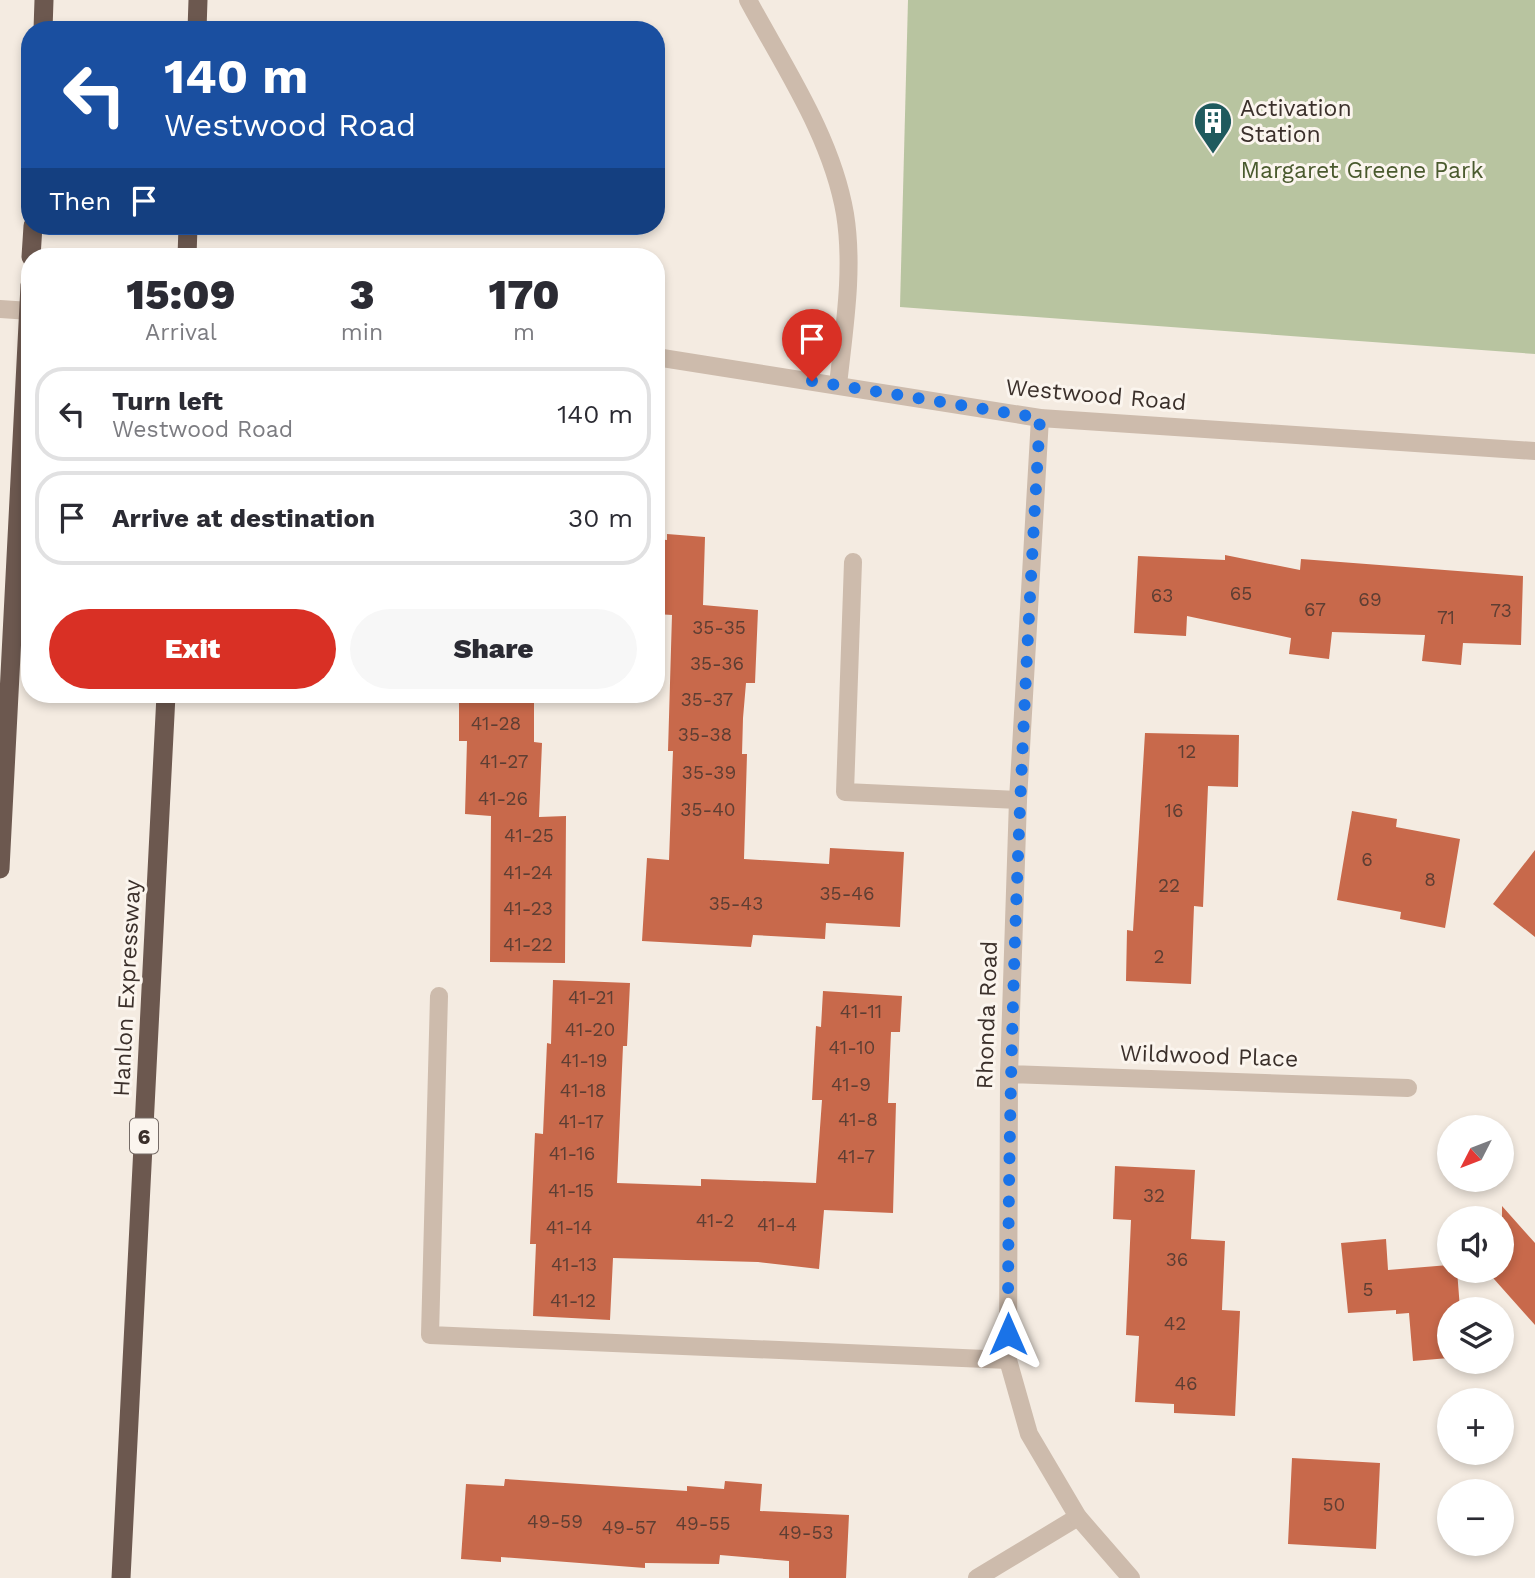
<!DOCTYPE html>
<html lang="en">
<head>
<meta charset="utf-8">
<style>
  body { margin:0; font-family:"Work Sans",sans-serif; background:#f7f7f7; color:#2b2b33; height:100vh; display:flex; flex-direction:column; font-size:26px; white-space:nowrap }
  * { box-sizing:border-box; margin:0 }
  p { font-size:23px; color:#7c7c81 }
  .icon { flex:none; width:38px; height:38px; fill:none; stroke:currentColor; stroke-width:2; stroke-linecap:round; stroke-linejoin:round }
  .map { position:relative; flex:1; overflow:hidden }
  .details { position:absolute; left:21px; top:248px; width:644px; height:455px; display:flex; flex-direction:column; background:#fff; border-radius:28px; box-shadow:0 4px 10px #0003 }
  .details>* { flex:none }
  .hud { position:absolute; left:21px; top:21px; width:644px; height:214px; border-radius:28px; box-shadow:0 4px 10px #0003; background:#1a4fa0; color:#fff; overflow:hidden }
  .needle { width:46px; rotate:228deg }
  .fabs { position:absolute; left:1437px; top:1115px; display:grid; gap:14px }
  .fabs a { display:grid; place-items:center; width:77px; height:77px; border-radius:50%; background:#fff; box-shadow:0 4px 10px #0003; font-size:35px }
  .pin { position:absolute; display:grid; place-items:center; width:60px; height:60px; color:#fff; margin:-72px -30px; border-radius:50% 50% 50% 0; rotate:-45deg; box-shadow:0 0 7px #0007 }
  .pin .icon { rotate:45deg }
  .me { position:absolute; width:77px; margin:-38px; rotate:0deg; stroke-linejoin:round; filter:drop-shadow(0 0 5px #0008) }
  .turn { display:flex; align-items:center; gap:24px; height:147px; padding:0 28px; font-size:32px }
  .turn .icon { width:91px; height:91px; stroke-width:2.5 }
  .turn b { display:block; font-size:49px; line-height:60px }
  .then { display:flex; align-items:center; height:66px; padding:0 28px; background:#0003; gap:14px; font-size:26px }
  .eta { display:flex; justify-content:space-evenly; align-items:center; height:119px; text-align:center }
  .eta b { font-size:42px; font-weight:800; line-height:49px }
  .cta { display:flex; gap:14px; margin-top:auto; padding:14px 28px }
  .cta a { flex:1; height:80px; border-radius:42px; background:#d93025; color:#fff; font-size:28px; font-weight:800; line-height:80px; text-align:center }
  .cta a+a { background:#f7f7f7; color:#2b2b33 }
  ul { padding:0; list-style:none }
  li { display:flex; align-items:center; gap:21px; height:94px; margin:0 14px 10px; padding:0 14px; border:4px solid #e1e1e2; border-radius:28px }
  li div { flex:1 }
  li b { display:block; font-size:26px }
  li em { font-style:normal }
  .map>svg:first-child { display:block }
</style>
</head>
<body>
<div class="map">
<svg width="1535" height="1578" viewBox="0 0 1535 1578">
  <rect width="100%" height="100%" fill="#f4ebe1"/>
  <path fill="#b8c4a0" d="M908 0H1535V354L900 307Z"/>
  <path fill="#c8694b" d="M667 534 705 537 703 605 758 610 755 683H746L743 718 742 754H747L744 859 829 864 830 848 904 852 900 927 826 923 825 939 753 935 751 947 642 941 647 858 669 860 673 751H668L672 615 656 614V539L667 540Z
    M1225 555 1300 570 1301 559 1523 576 1521 645 1463 643 1461 665 1422 661 1425 635 1332 632 1329 659 1289 654 1291 638 1187 616 1186 636 1134 633 1138 556 1225 560Z
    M459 695H534V742L542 743 539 817 566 816 565 963 490 962 491 816 465 814 467 741H459Z
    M1145 733 1239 735 1238 787 1208 786 1203 907 1194 906 1191 984 1126 981 1127 930 1133 931Z
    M1352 811 1397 819 1396 827 1460 839 1445 928 1400 919 1401 912 1337 900Z
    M1535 850V937L1493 904Z
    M553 980 630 983 627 1046H623L617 1183 701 1186V1179L816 1183 822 1100H812L816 1026 821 1027 823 991 902 996 900 1032H891L888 1103H896L893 1213 824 1210 819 1269 758 1262 613 1258 610 1320 533 1316 536 1244H530L535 1133 543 1134 547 1043 551 1044Z
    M1115 1166 1195 1170 1191 1239 1225 1241 1222 1310 1240 1311 1235 1416 1174 1413V1404L1135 1402 1139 1336 1126 1335 1131 1220 1113 1219Z
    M1502 1206 1535 1243V1325L1486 1270H1502Z
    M1386 1239 1388 1270 1449 1265V1270H1457L1460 1309H1449V1358L1413 1361 1409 1313 1396 1314V1310L1348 1313 1341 1243Z
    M1292 1458 1380 1463 1376 1549 1288 1544Z
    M505 1479 687 1491V1486L724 1489 725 1481 762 1484 760 1511 849 1515 846 1578H789V1561L720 1555 719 1564 645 1563V1568L501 1557V1562L461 1559 466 1484 504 1486Z"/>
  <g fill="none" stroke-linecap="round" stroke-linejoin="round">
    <path stroke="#cdbbac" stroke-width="18" d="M748 0C784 67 832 137 845 214 854 270 844 329 838 385
      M853 562 845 792 1018 800
      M439 996 430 1335 1008 1360
      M977 1578 1078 1517"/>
    <path stroke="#cdbbac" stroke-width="18" d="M1040 418 1018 800 1009 1074 1008 1360 1029 1434 1078 1517 1131 1578
      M1009 1074 1408 1088"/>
    <path stroke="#cdbbac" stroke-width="18" d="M0 309 30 311
      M656 357 1040 418 1535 451"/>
    <path stroke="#6c584f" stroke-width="19" d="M43 30 44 0
      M197 30 198 0
      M31 257 33 226
      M187 257 188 226
      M0 869 30 285
      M121 1578 166 695"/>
  </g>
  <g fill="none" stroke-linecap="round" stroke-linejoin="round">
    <path stroke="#1a73e8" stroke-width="12" stroke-dasharray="0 21.6" d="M812 381 1040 418C1022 724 1008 1028 1008 1334"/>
  </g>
  <defs>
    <g id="building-pin" transform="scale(2.0125)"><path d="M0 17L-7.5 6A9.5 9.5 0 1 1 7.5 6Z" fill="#1f5a5e" stroke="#fbf5ee"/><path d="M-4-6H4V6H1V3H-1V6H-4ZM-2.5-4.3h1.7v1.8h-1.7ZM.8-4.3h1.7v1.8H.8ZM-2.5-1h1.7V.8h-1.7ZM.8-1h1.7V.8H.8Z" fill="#fff"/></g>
  </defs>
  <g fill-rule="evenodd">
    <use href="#building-pin" x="1213" y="121"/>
  </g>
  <g text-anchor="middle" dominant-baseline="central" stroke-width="6" stroke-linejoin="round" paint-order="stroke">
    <g font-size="19" fill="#5e3e33">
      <text x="1241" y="593">65</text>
      <text x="1162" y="595">63</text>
      <text x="1370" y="599">69</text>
      <text x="1315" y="609">67</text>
      <text x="1501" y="610">73</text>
      <text x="1446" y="617">71</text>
      <text x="719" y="627">35-35</text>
      <text x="717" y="663">35-36</text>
      <text x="707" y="699">35-37</text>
      <text x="496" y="723">41-28</text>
      <text x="705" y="734">35-38</text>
      <text x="1187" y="751">12</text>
      <text x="504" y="761">41-27</text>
      <text x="709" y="772">35-39</text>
      <text x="503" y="798">41-26</text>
      <text x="708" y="809">35-40</text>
      <text x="1174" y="810">16</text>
      <text x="529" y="835">41-25</text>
      <text x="1367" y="859">6</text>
      <text x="528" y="872">41-24</text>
      <text x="1430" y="879">8</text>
      <text x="1169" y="885">22</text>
      <text x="847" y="893">35-46</text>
      <text x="736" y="903">35-43</text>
      <text x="528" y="908">41-23</text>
      <text x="528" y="944">41-22</text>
      <text x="1159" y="956">2</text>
      <text x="591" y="997">41-21</text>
      <text x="861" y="1011">41-11</text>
      <text x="590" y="1029">41-20</text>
      <text x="852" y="1047">41-10</text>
      <text x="584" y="1060">41-19</text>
      <text x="851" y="1084">41-9</text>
      <text x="583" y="1090">41-18</text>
      <text x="858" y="1119">41-8</text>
      <text x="581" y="1121">41-17</text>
      <text x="572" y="1153">41-16</text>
      <text x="856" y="1156">41-7</text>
      <text x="571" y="1190">41-15</text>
      <text x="1154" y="1195">32</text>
      <text x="715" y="1220">41-2</text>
      <text x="777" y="1224">41-4</text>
      <text x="569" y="1227">41-14</text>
      <text x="1177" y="1259">36</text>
      <text x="574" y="1264">41-13</text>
      <text x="1368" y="1289">5</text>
      <text x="573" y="1300">41-12</text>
      <text x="1175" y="1323">42</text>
      <text x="1186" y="1383">46</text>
      <text x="1334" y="1504">50</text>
      <text x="555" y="1521">49-59</text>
      <text x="703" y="1523">49-55</text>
      <text x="629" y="1527">49-57</text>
      <text x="806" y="1532">49-53</text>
    </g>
    <rect fill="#fbf5ee" stroke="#756b66" stroke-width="2" x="130" y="1118.5" width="28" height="35" rx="5"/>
    <g font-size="21" font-weight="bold" fill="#3b302b">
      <text x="144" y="1136">6</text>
    </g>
    <g font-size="23" fill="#3b302b" stroke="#fbf5ee" text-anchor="start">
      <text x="1240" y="108">Activation<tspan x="1240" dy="26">Station</tspan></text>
    </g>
    <g font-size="23" fill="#4a5a2e" stroke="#fbf5ee">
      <text x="1362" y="170">Margaret Greene Park</text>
    </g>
    <g font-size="23" fill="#3b302b" stroke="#fbf5ee">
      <text transform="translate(1096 395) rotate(5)">Westwood Road</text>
      <text transform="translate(127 988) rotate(-87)">Hanlon Expressway</text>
      <text transform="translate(987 1015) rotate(-88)">Rhonda Road</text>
      <text transform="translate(1209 1056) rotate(2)">Wildwood Place</text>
    </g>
  </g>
</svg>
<div class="fabs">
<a><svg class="needle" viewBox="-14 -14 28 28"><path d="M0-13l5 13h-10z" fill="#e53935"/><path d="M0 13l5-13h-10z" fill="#7c7c81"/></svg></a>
<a><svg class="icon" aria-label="sound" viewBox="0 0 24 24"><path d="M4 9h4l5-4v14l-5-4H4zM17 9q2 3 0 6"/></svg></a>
<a><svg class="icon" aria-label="layers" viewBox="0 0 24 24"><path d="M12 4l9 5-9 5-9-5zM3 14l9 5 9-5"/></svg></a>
<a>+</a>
<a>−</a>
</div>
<div class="pin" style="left:812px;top:381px;background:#d93025"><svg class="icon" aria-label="arrive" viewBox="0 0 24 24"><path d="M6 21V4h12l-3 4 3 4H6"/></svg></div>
<svg class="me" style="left:1008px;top:1334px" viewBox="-20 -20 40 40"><path d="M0-17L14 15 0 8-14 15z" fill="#1a73e8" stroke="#fff" stroke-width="4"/></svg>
<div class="hud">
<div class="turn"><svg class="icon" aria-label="left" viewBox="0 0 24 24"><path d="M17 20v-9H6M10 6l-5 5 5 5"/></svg><div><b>140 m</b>Westwood Road</div></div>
<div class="then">Then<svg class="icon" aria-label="arrive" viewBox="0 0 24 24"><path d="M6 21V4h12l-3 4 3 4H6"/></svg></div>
</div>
<section class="details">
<div class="eta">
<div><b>15:09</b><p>Arrival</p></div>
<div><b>3</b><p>min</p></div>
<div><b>170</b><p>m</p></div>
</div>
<ul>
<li><svg class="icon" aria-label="left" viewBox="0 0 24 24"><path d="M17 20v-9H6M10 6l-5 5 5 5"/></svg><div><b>Turn left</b><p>Westwood Road</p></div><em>140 m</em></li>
<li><svg class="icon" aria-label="arrive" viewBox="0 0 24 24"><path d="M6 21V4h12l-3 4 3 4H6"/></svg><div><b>Arrive at destination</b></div><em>30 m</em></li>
</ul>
<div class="cta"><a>Exit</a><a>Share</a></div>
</section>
</div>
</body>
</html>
